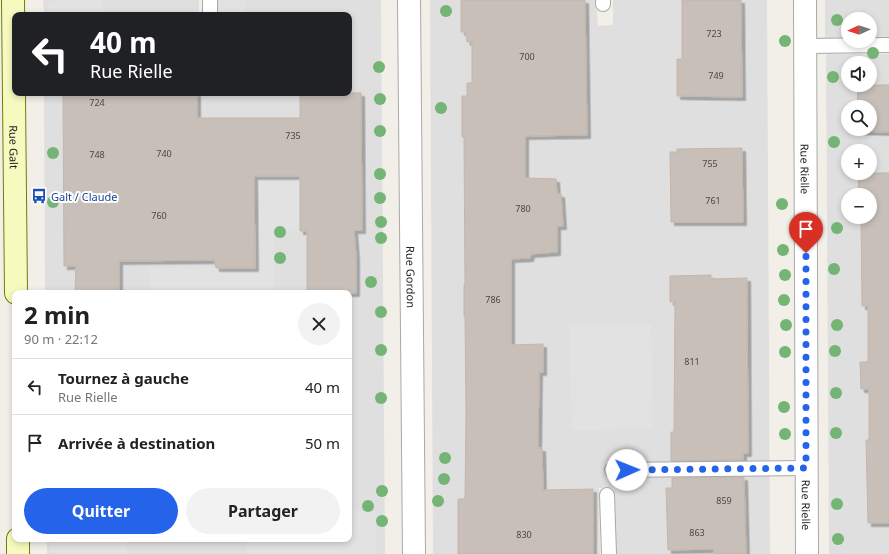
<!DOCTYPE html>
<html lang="fr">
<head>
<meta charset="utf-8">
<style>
  body { margin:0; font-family:"Noto Sans",sans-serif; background:#f2f2f2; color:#222; height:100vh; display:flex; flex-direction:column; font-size:15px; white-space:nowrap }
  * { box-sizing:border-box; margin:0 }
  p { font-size:13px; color:#767676 }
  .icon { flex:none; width:22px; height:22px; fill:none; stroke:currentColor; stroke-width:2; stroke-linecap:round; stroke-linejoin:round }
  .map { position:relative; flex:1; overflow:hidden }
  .panel { position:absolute; left:12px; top:290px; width:340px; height:252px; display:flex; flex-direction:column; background:#fff; border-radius:8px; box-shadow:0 2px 6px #0003 }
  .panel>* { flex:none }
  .hud { position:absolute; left:12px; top:12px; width:340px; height:84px; border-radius:8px; box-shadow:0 2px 6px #0003; background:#202124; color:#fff; overflow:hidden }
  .needle { width:26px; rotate:266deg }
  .tools { position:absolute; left:841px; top:12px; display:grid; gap:8px }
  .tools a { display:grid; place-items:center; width:36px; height:36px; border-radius:50%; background:#fff; box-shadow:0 2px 6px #0003; font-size:20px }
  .pin { position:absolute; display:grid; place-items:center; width:34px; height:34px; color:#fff; margin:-41px -17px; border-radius:50% 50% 50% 0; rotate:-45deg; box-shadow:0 0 4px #0007 }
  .pin .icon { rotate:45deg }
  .me { position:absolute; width:44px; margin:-22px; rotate:89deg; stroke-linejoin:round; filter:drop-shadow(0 0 3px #0008) }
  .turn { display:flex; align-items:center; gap:14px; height:84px; padding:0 12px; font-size:18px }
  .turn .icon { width:52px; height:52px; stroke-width:2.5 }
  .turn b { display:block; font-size:28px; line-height:34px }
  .round { display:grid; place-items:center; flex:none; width:42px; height:42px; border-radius:21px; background:#f2f2f2 }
  .overview { display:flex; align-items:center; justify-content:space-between; height:68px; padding:0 12px }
  h1 { font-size:24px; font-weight:700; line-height:30px }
  .action { display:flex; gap:8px; margin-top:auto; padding:8px 12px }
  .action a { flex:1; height:46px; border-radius:24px; background:#2563eb; color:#fff; font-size:16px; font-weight:700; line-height:46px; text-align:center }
  .action a+a { background:#f2f2f2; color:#222 }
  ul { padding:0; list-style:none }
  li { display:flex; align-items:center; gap:12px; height:56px; padding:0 12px; border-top:1px solid #e0e0e0 }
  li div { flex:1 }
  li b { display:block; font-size:15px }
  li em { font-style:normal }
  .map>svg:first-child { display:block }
</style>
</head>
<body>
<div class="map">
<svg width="889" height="554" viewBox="0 0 889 554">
  <defs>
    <filter id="shadow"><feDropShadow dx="3.5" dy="3.5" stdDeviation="0" flood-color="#0004"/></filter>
  </defs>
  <rect width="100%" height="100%" fill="#f2efe9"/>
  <path fill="#e0dfdf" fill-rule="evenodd" d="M43 0H199V15H44Z
    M217 0H381L385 554H47V539H349V293H45L44 93H349V15H216Z
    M430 0H596L598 26 613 25V0H767L769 356 770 554H615L614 488H599L600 554H433Z
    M825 0H889V39H870V19H848V39H825Z
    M826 54H889V554H829ZM848 63H870V85H848ZM848 107H870V129H848ZM848 151H870V173H848ZM848 195H870V217H848Z"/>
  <path fill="#e2e2e2" d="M103 0V15H48V1Z
    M219 0H245L246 15H219Z
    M255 176H300V231H274V293H149V268L255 267Z
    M569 324H651L653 429 572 430Z
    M349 511H376V554H246V539H349Z
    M51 539H127V554H51Z"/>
  <path fill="#c7bfb8" stroke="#c4b6ab" filter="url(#shadow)" d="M461 0H585L587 135 525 136V178L556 179 557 194H561L563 226H557V252L531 254 530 258 511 259V345L543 344V372H539L538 448H542L543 490 593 489V554H458V499H465L466 412 465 317H464V285H465L464 137H462V96H467V83H472V42H467L466 32H461Z
    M682 0H741L742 97 677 96V59H682Z
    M858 85H889V132L858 131V129H870V107H857Z
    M63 93H197V118H300V93H361L362 230H354L356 256V293H307V231H300V176H254L255 268H216L215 260 119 261V293H75L76 266H64Z
    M742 148 743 222H671L670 152H677V149Z
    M859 173H889V523H868L866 440H869V389H861L860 362H868V306H862L861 219H858V217H870V195H858Z
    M711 275V279L747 278 748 453H743V460L671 461V432H674L675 302H670V276Z
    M744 477 746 554H714V549L668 550 666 488H672V478Z"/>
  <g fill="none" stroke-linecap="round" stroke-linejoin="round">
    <g stroke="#a9a9a9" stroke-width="16">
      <path id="service" d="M210 0V15
        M603 4V0
        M805 46 889 45
        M612 470 806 468
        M607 495 609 554"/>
    </g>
    <g stroke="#a9a9a9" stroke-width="24">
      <g id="minor">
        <path id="s1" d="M409 0 414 554"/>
        <path id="s2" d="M805 0 807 554"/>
      </g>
    </g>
    <g stroke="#707d05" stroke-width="24">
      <g id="secondary">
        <path id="s3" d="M13 0 16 293"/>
        <path d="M18 539V554"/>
      </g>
    </g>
    <use href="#service" stroke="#fff" stroke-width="14"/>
    <use href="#minor" stroke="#fff" stroke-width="22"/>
    <use href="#secondary" stroke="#f7fabf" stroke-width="22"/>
  </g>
  <g fill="#74b475">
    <circle cx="446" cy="11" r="6"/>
    <circle cx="837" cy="20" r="6"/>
    <circle cx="785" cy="41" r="6"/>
    <circle cx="873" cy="53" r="6"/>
    <circle cx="379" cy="67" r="6"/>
    <circle cx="833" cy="77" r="6"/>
    <circle cx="380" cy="99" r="6"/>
    <circle cx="441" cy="108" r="6"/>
    <circle cx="380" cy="131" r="6"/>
    <circle cx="834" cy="142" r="6"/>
    <circle cx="53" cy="153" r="6"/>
    <circle cx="380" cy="174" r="6"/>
    <circle cx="380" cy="198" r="6"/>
    <circle cx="53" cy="202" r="6"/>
    <circle cx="782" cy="204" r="6"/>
    <circle cx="381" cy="222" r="6"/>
    <circle cx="837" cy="228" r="6"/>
    <circle cx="280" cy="232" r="6"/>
    <circle cx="381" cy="238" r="6"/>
    <circle cx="783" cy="250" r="6"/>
    <circle cx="280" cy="258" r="6"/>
    <circle cx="834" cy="269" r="6"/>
    <circle cx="785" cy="275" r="6"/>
    <circle cx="371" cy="282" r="6"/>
    <circle cx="784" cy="300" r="6"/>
    <circle cx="381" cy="312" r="6"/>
    <circle cx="786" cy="325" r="6"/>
    <circle cx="837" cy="325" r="6"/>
    <circle cx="381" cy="350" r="6"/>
    <circle cx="835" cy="351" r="6"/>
    <circle cx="785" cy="352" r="6"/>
    <circle cx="836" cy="393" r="6"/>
    <circle cx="381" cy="398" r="6"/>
    <circle cx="784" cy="407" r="6"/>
    <circle cx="836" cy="433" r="6"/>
    <circle cx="785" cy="434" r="6"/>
    <circle cx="445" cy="458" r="6"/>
    <circle cx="444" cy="479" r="6"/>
    <circle cx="382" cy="491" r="6"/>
    <circle cx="438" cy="501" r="6"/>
    <circle cx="837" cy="504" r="6"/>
    <circle cx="368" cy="506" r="6"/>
    <circle cx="382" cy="521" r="6"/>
    <circle cx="838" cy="539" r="6"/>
  </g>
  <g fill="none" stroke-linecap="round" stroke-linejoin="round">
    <path stroke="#2563eb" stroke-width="7" stroke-dasharray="0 12.6" d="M627 470 806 468V253"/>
  </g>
  <defs>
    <g id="bus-bare" transform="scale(1.2)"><path d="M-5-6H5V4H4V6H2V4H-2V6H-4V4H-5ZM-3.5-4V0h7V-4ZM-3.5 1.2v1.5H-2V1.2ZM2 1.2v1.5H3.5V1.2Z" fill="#1a4fb4" stroke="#fff" stroke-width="2.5" paint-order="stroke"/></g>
  </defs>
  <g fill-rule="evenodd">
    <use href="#bus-bare" x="39" y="196"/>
  </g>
  <g text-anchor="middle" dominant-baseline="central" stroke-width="4" stroke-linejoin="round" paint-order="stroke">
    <g font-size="9" fill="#4b4948">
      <text x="714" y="33">723</text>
      <text x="527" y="56">700</text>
      <text x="716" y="75">749</text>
      <text x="97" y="102">724</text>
      <text x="293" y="135">735</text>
      <text x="164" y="153">740</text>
      <text x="97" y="154">748</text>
      <text x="710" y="163">755</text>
      <text x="713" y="200">761</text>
      <text x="523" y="208">780</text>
      <text x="159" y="215">760</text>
      <text x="493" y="299">786</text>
      <text x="692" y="361">811</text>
      <text x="724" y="500">859</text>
      <text x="697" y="532">863</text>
      <text x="524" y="534">830</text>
    </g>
    <g font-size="11" fill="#222" stroke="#fff">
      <text stroke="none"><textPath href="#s3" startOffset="147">Rue Galt</textPath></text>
      <text stroke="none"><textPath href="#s2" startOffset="169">Rue Rielle</textPath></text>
      <text stroke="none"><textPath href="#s1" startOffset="277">Rue Gordon</textPath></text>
      <text stroke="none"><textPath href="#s2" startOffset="505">Rue Rielle</textPath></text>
    </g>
    <g font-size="11" fill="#164399" stroke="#fff" text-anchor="start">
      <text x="51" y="196">Galt / Claude</text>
    </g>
  </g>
</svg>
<div class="tools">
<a><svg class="needle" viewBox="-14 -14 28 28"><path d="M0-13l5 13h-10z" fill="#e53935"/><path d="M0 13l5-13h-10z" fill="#767676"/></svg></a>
<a><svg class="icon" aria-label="sound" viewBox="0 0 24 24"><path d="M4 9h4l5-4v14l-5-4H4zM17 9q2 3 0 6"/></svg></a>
<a><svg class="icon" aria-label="search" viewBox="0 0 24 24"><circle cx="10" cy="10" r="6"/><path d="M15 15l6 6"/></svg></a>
<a>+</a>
<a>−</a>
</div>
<div class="pin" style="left:806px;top:253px;background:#d93025"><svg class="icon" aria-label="arrive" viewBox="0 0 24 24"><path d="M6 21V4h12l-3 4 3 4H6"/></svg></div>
<svg class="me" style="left:627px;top:470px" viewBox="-20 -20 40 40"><circle r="19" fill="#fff"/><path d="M0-13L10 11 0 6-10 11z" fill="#2563eb"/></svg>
<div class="hud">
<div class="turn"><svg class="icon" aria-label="left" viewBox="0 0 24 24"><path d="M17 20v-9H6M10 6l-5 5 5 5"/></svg><div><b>40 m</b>Rue Rielle</div></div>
</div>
<section class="panel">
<div class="overview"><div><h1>2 min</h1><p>90 m · 22:12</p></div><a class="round"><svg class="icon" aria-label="close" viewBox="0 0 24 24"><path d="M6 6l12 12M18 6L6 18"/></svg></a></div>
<ul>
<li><svg class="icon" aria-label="left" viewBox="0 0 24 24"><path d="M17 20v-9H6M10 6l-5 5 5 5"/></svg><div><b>Tournez à gauche</b><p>Rue Rielle</p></div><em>40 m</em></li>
<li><svg class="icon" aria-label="arrive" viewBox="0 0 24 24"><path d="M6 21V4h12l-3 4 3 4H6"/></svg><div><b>Arrivée à destination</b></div><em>50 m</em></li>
</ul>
<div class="action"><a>Quitter</a><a>Partager</a></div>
</section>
</div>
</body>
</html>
